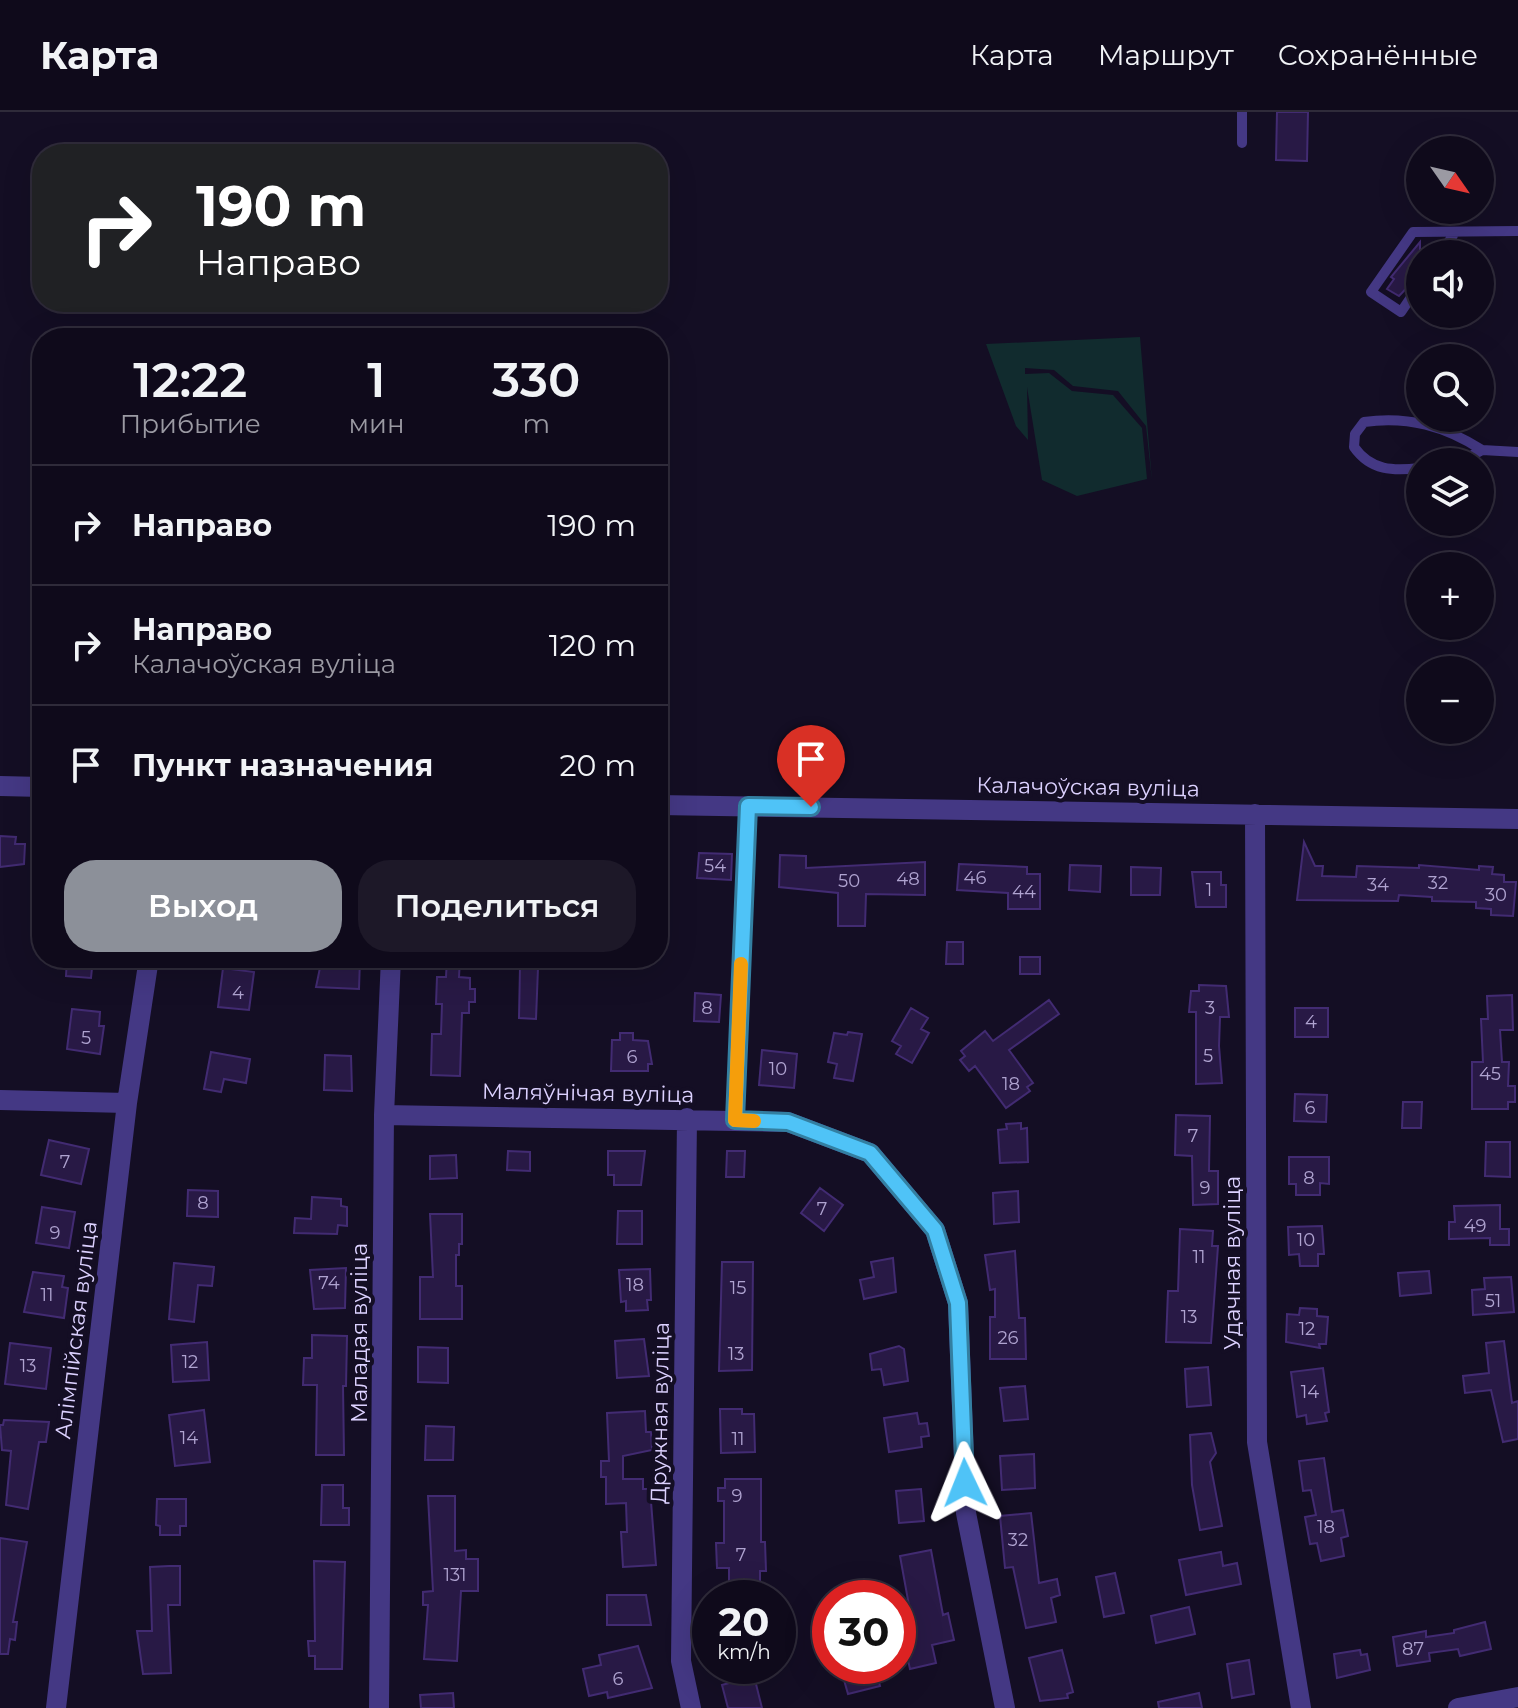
<!DOCTYPE html>
<html lang="ru">
<head>
<meta charset="utf-8">
<style>
  body { margin:0; font-family:Montserrat,sans-serif; background:#1d1828; color:#f1f3f6; height:100vh; display:flex; flex-direction:column; font-size:30px; white-space:nowrap }
  * { box-sizing:border-box; margin:0 }
  p { font-size:26px; color:#9b9aa3 }
  .icon { flex:none; width:44px; height:44px; fill:none; stroke:currentColor; stroke-width:2; stroke-linecap:round; stroke-linejoin:round }
  .map { position:relative; flex:1; overflow:hidden }
  .panel { position:absolute; left:32px; top:216px; width:636px; height:640px; display:flex; flex-direction:column; background:#0f0a1b; border-radius:32px; box-shadow:0 8px 32px #0002,0 0 0 2px #2f2b3a }
  .panel>* { flex:none }
  .guide { position:absolute; left:32px; top:32px; width:636px; height:168px; border-radius:32px; box-shadow:0 8px 32px #0002,0 0 0 2px #2f2b3a; background:#202124; color:#fff; overflow:hidden }
  .needle { width:52px; rotate:124deg }
  .tools { position:absolute; left:1406px; top:24px; display:grid; gap:16px }
  .tools a { display:grid; place-items:center; width:88px; height:88px; border-radius:50%; background:#0f0a1b; box-shadow:0 8px 32px #0002,0 0 0 2px #2f2b3a; font-size:40px }
  .speed { position:absolute; left:692px; top:1468px; display:flex; gap:16px; font-size:40px; font-weight:700; text-align:center }
  .speed>* { display:grid; place-content:center; width:104px; height:104px; border-radius:50%; background:#0f0a1b; box-shadow:0 8px 32px #0002,0 0 0 2px #2f2b3a; line-height:1 }
  .speed small { font-size:20px; font-weight:400 }
  .speed .limit { border:12px solid #d22; background:#fff; color:#111 }
  .pin { position:absolute; display:grid; place-items:center; width:68px; height:68px; color:#fff; margin:-82px -34px; border-radius:50% 50% 50% 0; rotate:-45deg; box-shadow:0 0 8px #0007 }
  .pin .icon { rotate:45deg }
  .me { position:absolute; width:88px; margin:-44px; rotate:358deg; stroke-linejoin:round; filter:drop-shadow(0 0 6px #0008) }
  .turn { display:flex; align-items:center; gap:28px; height:168px; padding:0 32px; font-size:36px }
  .turn .icon { width:104px; height:104px; stroke-width:2.5 }
  .turn b { display:block; font-size:56px; line-height:68px }
  .eta { display:flex; justify-content:space-evenly; align-items:center; height:136px; text-align:center }
  .eta b { font-size:48px; font-weight:600; line-height:56px }
  .action { display:flex; gap:16px; margin-top:auto; padding:16px 32px }
  .action a { flex:1; height:92px; border-radius:32px; background:#8c9099; color:#fff; font-size:32px; font-weight:600; line-height:92px; text-align:center }
  .action a+a { background:#1d1828; color:#f1f3f6 }
  ul { padding:0; list-style:none }
  li { display:flex; align-items:center; gap:24px; height:120px; padding:0 32px; border-top:2px solid #2f2b3a }
  li div { flex:1 }
  li b { display:block; font-size:30px }
  li em { font-style:normal }
  header { display:flex; align-items:center; gap:48px; box-sizing:border-box; height:112px; padding:0 40px; background:#0f0a1b; border-bottom:2px solid #2f2b3a }
  header strong { font-size:38px }
  nav { display:flex; gap:44px; margin-inline-start:auto; font-size:28px }
  .map>svg:first-child { display:block }
</style>
</head>
<body>
<header>
<strong>Карта</strong>
<nav><a>Карта</a><a>Маршрут</a><a>Сохранённые</a></nav>
</header>
<div class="map">
<svg width="1518" height="1596" viewBox="0 0 1518 1596">
  <rect width="100%" height="100%" fill="#140e24"/>
  <path fill="#112b2e" d="M1140 225 1152 369 1146 314 1118 279 1073 274 1054 258 1025 256V262L1049 261 1072 279 1113 283 1142 316 1147 367 1077 384 1042 368 1027 275 1028 328 1016 314 986 232Z"/>
  <path fill="#281945" stroke="#422b72" stroke-width="2" d="M1277 0H1308L1307 49 1276 48Z
    M1420 130V162L1399 184 1387 177 1394 167 1391 165Z
    M0 724 16 725 15 732H25L24 752 0 755Z
    M1304 730 1315 754H1323L1322 764 1356 765 1357 754 1419 756V753L1479 758V754L1493 755 1492 762 1504 763V770H1516L1513 804 1491 803V797L1476 796V790L1432 789V785L1399 783 1398 789 1297 788Z
    M699 741 732 742 731 768 697 766Z
    M780 743 806 744V756L925 750V783L866 782 865 814H838V781L779 775Z
    M959 752 1027 755V762H1040V797H1008V781L957 778Z
    M1070 753 1101 754 1100 780 1069 778Z
    M1131 755 1161 756 1160 783H1131Z
    M1192 760H1221V773H1226V795H1196Z
    M947 830H963V852H946Z
    M1020 845H1040V862H1020Z
    M67 846H93L91 866 66 864Z
    M322 846 360 847 359 877 316 875Z
    M447 846H460L459 865 470 866V877H475V890H469V901H462L460 964 431 963 432 922H441L442 892H436L437 865H446Z
    M520 855 538 856 536 907 519 906Z
    M223 856 254 860 249 898 218 895Z
    M1199 873 1226 874 1229 905H1220L1219 934 1222 971 1196 972V900H1189L1191 879H1199Z
    M695 881 721 883 719 910 694 909Z
    M1512 883 1513 918H1500L1502 950H1509L1508 974H1515V990H1508V997H1472V950H1483L1481 907H1488L1487 884Z
    M1049 888 1059 902 1009 938 1033 971 1027 975 1030 979 1006 996 975 954 969 959 960 948 965 944 961 939 985 919 993 929Z
    M911 896 928 906 921 917 929 921 912 951 896 942 901 934 892 929Z
    M1295 896H1328V925H1295Z
    M72 897 100 900 99 914H104L100 942 67 937Z
    M848 920 862 922 853 969 834 966 837 952 828 950 834 921 847 923Z
    M620 921H633V928L648 929 652 952H648V959H611L612 928H620Z
    M762 938 797 942 794 976 759 973Z
    M211 940 250 947 246 971 224 967 221 980 204 977Z
    M325 943 351 944 352 979 324 978Z
    M1295 982 1327 983 1326 1010 1294 1009Z
    M1403 990H1422L1421 1016H1402Z
    M1176 1003 1210 1004 1209 1059H1218V1092L1193 1093 1192 1044 1175 1043Z
    M1021 1011V1017L1027 1016 1028 1050 1000 1051 998 1018 1007 1017 1006 1012Z
    M49 1028 89 1037 81 1072 41 1063Z
    M1486 1030H1510V1065L1485 1064Z
    M508 1039 530 1040V1059L507 1058Z
    M608 1039H645L641 1073H614V1063H608Z
    M727 1039H745L744 1065H726Z
    M456 1043 457 1066 430 1067V1044Z
    M1289 1045H1329V1072L1320 1071V1083H1296V1072H1289Z
    M820 1076 843 1093 824 1119 801 1101Z
    M188 1078 218 1079V1105L187 1104Z
    M1018 1079 1019 1110 994 1112 993 1081Z
    M312 1085 341 1087V1094L347 1095V1114L338 1113 337 1122 294 1121 295 1106 311 1107Z
    M1500 1093V1117H1509V1133H1490V1126L1449 1127V1110H1455L1454 1094Z
    M42 1095 75 1100 69 1136 36 1131Z
    M618 1099H642V1132H617Z
    M430 1102H462V1132H459V1143H456V1174H462V1207H420V1165H433Z
    M1322 1114 1324 1142H1318V1154H1300L1299 1142 1289 1143 1288 1115Z
    M1180 1117 1213 1119 1212 1134H1218L1211 1231 1166 1230 1168 1179H1178Z
    M1015 1139 1019 1206H1025L1026 1247H990V1205H995V1177L990 1178 985 1143Z
    M893 1146 896 1180 864 1187 860 1168 874 1165 871 1150Z
    M722 1150H753L752 1258 719 1259Z
    M174 1151 214 1155 212 1174 198 1173 194 1210 169 1207Z
    M346 1156 345 1196 314 1197 310 1158Z
    M650 1157 651 1188H647L648 1198 626 1199V1189L621 1190 619 1158Z
    M1429 1159 1431 1181 1400 1184 1398 1161Z
    M33 1160 64 1164 62 1175 68 1176 64 1206 24 1200Z
    M1511 1165 1514 1200 1473 1203 1472 1178 1485 1177 1484 1166Z
    M1300 1196 1317 1197V1204L1328 1205 1326 1232H1319L1320 1236 1286 1230 1287 1202 1299 1203Z
    M312 1223 347 1224 346 1274H343L344 1343H316L317 1273H303L304 1246H312Z
    M644 1227 649 1264 617 1266 615 1229Z
    M1504 1229 1512 1291 1518 1289V1327L1503 1330 1491 1278 1465 1281 1463 1264 1489 1261 1486 1231Z
    M207 1230 209 1268 173 1270 171 1233Z
    M10 1231 51 1236 46 1277 5 1272Z
    M899 1234 904 1237 908 1269 884 1273 881 1257 872 1258 870 1242Z
    M418 1235 448 1236V1271L418 1270Z
    M1208 1255 1211 1293 1187 1295 1185 1257Z
    M1323 1256 1329 1300 1325 1301 1327 1309 1307 1312 1306 1303 1297 1305 1291 1260Z
    M1025 1274 1028 1307 1004 1309 1000 1276Z
    M720 1297H742V1302H754L755 1340 721 1341Z
    M204 1298 210 1350 175 1354 169 1303Z
    M645 1299 646 1320H651L652 1338 623 1344V1367H643V1377H650L656 1453 623 1455 621 1420H627L626 1391 606 1392V1365H601V1349H609L607 1301Z
    M917 1301 919 1312 927 1311 929 1324 921 1325 922 1335 889 1340 884 1306Z
    M4 1308 49 1310 46 1330H39L28 1397 6 1393 11 1339 2 1338 0 1313H3Z
    M426 1314 454 1315 453 1348H425Z
    M1211 1321 1216 1341 1210 1350 1222 1414 1200 1418 1192 1373 1190 1323Z
    M1034 1342 1035 1376 1002 1378 1000 1344Z
    M1324 1346 1332 1400 1343 1398 1348 1424 1341 1426 1344 1444 1321 1449 1317 1431 1310 1432 1305 1405 1316 1403 1311 1378 1303 1379 1299 1349Z
    M725 1367H761V1430H765L766 1459H760V1475H729V1456H717L716 1431H724V1389H718V1376H725Z
    M322 1373H343V1396H349V1413H321Z
    M921 1377 924 1409 899 1411 896 1379Z
    M428 1384H455V1439L466 1438V1447H478V1479H461L457 1549 424 1547 428 1493H423V1480L433 1479Z
    M157 1387H186V1414H180V1423H160V1414L156 1413Z
    M1031 1401 1039 1471 1057 1467 1060 1483 1051 1486 1056 1510 1026 1516 1013 1455 1005 1456 1000 1404Z
    M0 1426 27 1430 13 1510H17L15 1528 10 1527 8 1542H0Z
    M931 1438 943 1503 948 1501 954 1528 932 1533 936 1551 910 1557 900 1513 912 1510 900 1444Z
    M1221 1440 1223 1454 1237 1451 1241 1472 1186 1483 1179 1448Z
    M314 1449 345 1450 342 1557H315V1544H309L308 1529H315Z
    M169 1454H180V1493H168L171 1561 143 1562 137 1519H152L150 1455Z
    M1115 1461 1124 1501 1104 1505 1096 1465Z
    M607 1483H646L651 1513H607Z
    M1189 1495 1195 1522 1156 1531 1151 1504Z
    M1485 1510 1491 1537 1460 1544 1458 1537 1429 1541 1430 1549 1397 1554 1393 1525 1426 1519V1525L1454 1521V1518Z
    M638 1534 652 1576 608 1586 607 1580 589 1584 583 1557 601 1553 599 1543Z
    M1062 1538 1073 1580 1067 1582 1068 1586 1040 1589 1029 1546Z
    M1360 1538 1361 1543 1367 1542 1370 1558 1337 1566 1334 1542Z
    M1249 1548 1254 1582 1232 1586 1227 1552Z
    M840 1554H875L880 1574 848 1582Z
    M754 1564 762 1596H728L722 1573Z
    M453 1581 454 1596H421L420 1583Z
    M1199 1581 1202 1596H1159L1158 1590Z"/>
  <g fill="none" stroke-linecap="round" stroke-linejoin="round">
    <path stroke="#443884" stroke-width="10" d="M1242 0V31
      M1441 142 1455 120
      M1420 172 1401 200 1371 180 1413 120 1518 119
      M1460 350 1482 338 1518 340
      M1420 356C1393 359 1371 359 1354 335L1355 322 1364 310C1408 304 1445 314 1482 338
      M735 1008 748 694"/>
    <path stroke="#443884" stroke-width="20" d="M0 674 42 675
      M658 693 1518 707
      M1255 702 1257 1330 1301 1596
      M0 988 127 991
      M384 1003 788 1010 870 1041 935 1118 958 1191 966 1401 1005 1596
      M687 1006 681 1549 691 1596
      M56 1596 127 991 149 846
      M379 1596 384 1003 391 846
      M1458 1596 1518 1585"/>
  </g>
  <g fill="none" stroke-linecap="round" stroke-linejoin="round">
    <g stroke="#337fa1" stroke-width="20">
      <path id="route" d="M811 695 748 694 735 1008 788 1010 870 1041 935 1118 958 1191 965 1371"/>
    </g>
    <use href="#route" stroke="#4fc3f7" stroke-width="14"/>
    <path stroke="#f59e0b" stroke-width="14" d="M741 852 735 1008 754 1009"/>
  </g>
  <g text-anchor="middle" dominant-baseline="central" stroke-width="8" stroke-linejoin="round" paint-order="stroke">
    <g font-size="18" fill="#afa3d0">
      <text x="715" y="754">54</text>
      <text x="975" y="766">46</text>
      <text x="908" y="767">48</text>
      <text x="849" y="769">50</text>
      <text x="1438" y="771">32</text>
      <text x="1378" y="773">34</text>
      <text x="1209" y="778">1</text>
      <text x="1024" y="780">44</text>
      <text x="1496" y="783">30</text>
      <text x="238" y="881">4</text>
      <text x="707" y="896">8</text>
      <text x="1210" y="896">3</text>
      <text x="1311" y="910">4</text>
      <text x="86" y="926">5</text>
      <text x="1208" y="944">5</text>
      <text x="632" y="945">6</text>
      <text x="778" y="957">10</text>
      <text x="1490" y="962">45</text>
      <text x="1011" y="972">18</text>
      <text x="1310" y="996">6</text>
      <text x="1193" y="1024">7</text>
      <text x="65" y="1050">7</text>
      <text x="1309" y="1066">8</text>
      <text x="1205" y="1076">9</text>
      <text x="203" y="1091">8</text>
      <text x="822" y="1097">7</text>
      <text x="1475" y="1114">49</text>
      <text x="55" y="1121">9</text>
      <text x="1306" y="1128">10</text>
      <text x="1199" y="1145">11</text>
      <text x="329" y="1171">74</text>
      <text x="635" y="1173">18</text>
      <text x="738" y="1176">15</text>
      <text x="47" y="1183">11</text>
      <text x="1493" y="1189">51</text>
      <text x="1189" y="1205">13</text>
      <text x="1307" y="1217">12</text>
      <text x="1008" y="1226">26</text>
      <text x="736" y="1242">13</text>
      <text x="190" y="1250">12</text>
      <text x="28" y="1254">13</text>
      <text x="1310" y="1280">14</text>
      <text x="189" y="1326">14</text>
      <text x="738" y="1327">11</text>
      <text x="737" y="1384">9</text>
      <text x="1326" y="1415">18</text>
      <text x="1018" y="1428">32</text>
      <text x="741" y="1443">7</text>
      <text x="455" y="1463">131</text>
      <text x="1413" y="1537">87</text>
      <text x="618" y="1567">6</text>
    </g>
    <g font-size="22" fill="#dcd1ff" stroke="#140e24">
      <text transform="translate(1088 675) rotate(1)">Калачоўская вуліца</text>
      <text transform="translate(588 981) rotate(1)">Маляўнічая вуліца</text>
      <text transform="translate(1232 1151) rotate(-90)">Удачная вуліца</text>
      <text transform="translate(76 1218) rotate(-83)">Алімпійская вуліца</text>
      <text transform="translate(359 1221) rotate(-90)">Маладая вуліца</text>
      <text transform="translate(660 1301) rotate(-89)">Дружная вуліца</text>
    </g>
  </g>
</svg>
<div class="tools">
<a><svg class="needle" viewBox="-14 -14 28 28"><path d="M0-13l5 13h-10z" fill="#e53935"/><path d="M0 13l5-13h-10z" fill="#9b9aa3"/></svg></a>
<a><svg class="icon" aria-label="sound" viewBox="0 0 24 24"><path d="M4 9h4l5-4v14l-5-4H4zM17 9q2 3 0 6"/></svg></a>
<a><svg class="icon" aria-label="search" viewBox="0 0 24 24"><circle cx="10" cy="10" r="6"/><path d="M15 15l6 6"/></svg></a>
<a><svg class="icon" aria-label="layers" viewBox="0 0 24 24"><path d="M12 4l9 5-9 5-9-5zM3 14l9 5 9-5"/></svg></a>
<a>+</a>
<a>−</a>
</div>
<div class="speed"><div>20<small>km/h</small></div><div class="limit">30</div></div>
<div class="pin" style="left:811px;top:695px;background:#d93025"><svg class="icon" aria-label="arrive" viewBox="0 0 24 24"><path d="M6 21V4h12l-3 4 3 4H6"/></svg></div>
<svg class="me" style="left:965px;top:1371px" viewBox="-20 -20 40 40"><path d="M0-17L14 15 0 8-14 15z" fill="#4fc3f7" stroke="#fff" stroke-width="4"/></svg>
<div class="guide">
<div class="turn"><svg class="icon" aria-label="right" viewBox="0 0 24 24"><path d="M7 20v-9h11M14 6l5 5-5 5"/></svg><div><b>190 m</b>Направо</div></div>
</div>
<section class="panel">
<div class="eta">
<div><b>12:22</b><p>Прибытие</p></div>
<div><b>1</b><p>мин</p></div>
<div><b>330</b><p>m</p></div>
</div>
<ul>
<li><svg class="icon" aria-label="right" viewBox="0 0 24 24"><path d="M7 20v-9h11M14 6l5 5-5 5"/></svg><div><b>Направо</b></div><em>190 m</em></li>
<li><svg class="icon" aria-label="right" viewBox="0 0 24 24"><path d="M7 20v-9h11M14 6l5 5-5 5"/></svg><div><b>Направо</b><p>Калачоўская вуліца</p></div><em>120 m</em></li>
<li><svg class="icon" aria-label="arrive" viewBox="0 0 24 24"><path d="M6 21V4h12l-3 4 3 4H6"/></svg><div><b>Пункт назначения</b></div><em>20 m</em></li>
</ul>
<div class="action"><a>Выход</a><a>Поделиться</a></div>
</section>
</div>
</body>
</html>
